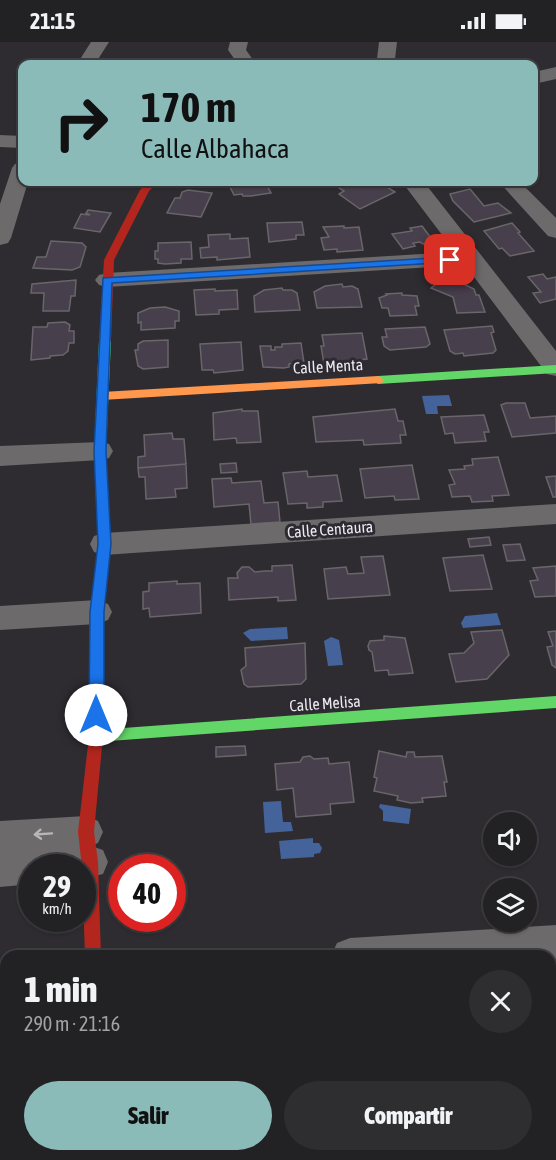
<!DOCTYPE html>
<html lang="es">
<head>
<meta charset="utf-8">
<style>
  body { margin:0; font-family:"Asap Condensed",sans-serif; background:#2e2e31; color:#f1f3f6; height:100vh; display:flex; flex-direction:column; font-size:22px; white-space:nowrap }
  * { box-sizing:border-box; margin:0 }
  p { font-size:20px; color:#a2a3a6 }
  .icon { flex:none; width:33px; height:33px; fill:none; stroke:currentColor; stroke-width:2; stroke-linecap:round; stroke-linejoin:round }
  .map { position:relative; flex:1; overflow:hidden }
  .details { position:absolute; left:0px; top:908px; width:556px; height:212px; display:flex; flex-direction:column; background:#222124; border-radius:18px 18px 0 0; box-shadow:0 2px 4px #0004,0 0 0 2px #3f3e41 }
  .details>* { flex:none }
  .banner { position:absolute; left:18px; top:18px; width:520px; height:126px; border-radius:12px; box-shadow:0 2px 4px #0004,0 0 0 2px #3f3e41; background:#8bbbb9; color:#111; overflow:hidden }
  .fabs { position:absolute; left:483px; top:770px; display:grid; gap:12px }
  .fabs a { display:grid; place-items:center; width:54px; height:54px; border-radius:50%; background:#222124; box-shadow:0 2px 4px #0004,0 0 0 2px #3f3e41; font-size:30px }
  .speed { position:absolute; left:18px; top:812px; display:flex; gap:12px; font-size:30px; font-weight:700; text-align:center }
  .speed>* { display:grid; place-content:center; width:78px; height:78px; border-radius:50%; background:#222124; box-shadow:0 2px 4px #0004,0 0 0 2px #3f3e41; line-height:1 }
  .speed small { font-size:15px; font-weight:400 }
  .speed .limit { border:9px solid #d22; background:#fff; color:#111 }
  .pin { position:absolute; display:grid; place-items:center; width:51px; height:51px; color:#fff; margin:-26px; border-radius:12px; box-shadow:0 3px 9px #0006 }
  .me { position:absolute; width:66px; margin:-33px; rotate:0deg; stroke-linejoin:round; filter:drop-shadow(0 0 4px #0008) }
  .turn { display:flex; align-items:center; gap:21px; height:126px; padding:0 24px; font-size:27px }
  .turn .icon { width:78px; height:78px; stroke-width:2.5 }
  .turn b { display:block; font-size:42px; line-height:51px }
  .round { display:grid; place-items:center; flex:none; width:63px; height:63px; border-radius:32px; background:#2e2e31 }
  .summary { display:flex; align-items:center; justify-content:space-between; height:102px; padding:0 24px }
  h1 { font-size:36px; font-weight:800; line-height:45px }
  .cta { display:flex; gap:12px; margin-top:auto; padding:12px 24px }
  .cta a { flex:1; height:69px; border-radius:36px; background:#8bbbb9; color:#111; font-size:24px; font-weight:800; line-height:69px; text-align:center }
  .cta a+a { background:#2e2e31; color:#f1f3f6 }
  .status { display:flex; justify-content:space-between; align-items:center; height:42px; padding:0 30px; background:#222124; direction:ltr }
  .status svg { height:16px; fill:currentColor }
  .map>svg:first-child { display:block }
</style>
</head>
<body>
<div class="status"><b>21:15</b><svg viewBox="0 0 49 12"><path d="M0 12V9h3v3zM5 12V6h3v6zM10 12V3h3v9zM15 12V0h3v12zM26 1h20v11H26zM47 4h2v5h-2z"/></svg></div>
<div class="map">
<svg width="556" height="1118" viewBox="0 0 556 1118">
  <rect width="100%" height="100%" fill="#2e2c30"/>
  <path fill="#44639b" d="M449 353 452 364H437L438 372H426L422 354Z
    M497 571 501 583 463 586 461 581 465 574Z
    M287 585 288 597 251 599 243 591 250 587Z
    M331 595 339 598 343 623 328 624 324 599Z
    M281 759 283 780H291L293 789 265 791 263 760Z
    M380 762 411 767 409 782 383 779V769L379 765Z
    M313 796V801H319L322 806 320 811 314 812V815L281 817 279 799Z"/>
  <path fill="#483f4c" stroke="#68666a" stroke-width="1.5" d="M234 140H265L271 151 251 154H243L242 152 234 153 229 143 235 142Z
    M346 140H379L395 150 360 167 339 152 344 149 336 144Z
    M470 147 484 164 498 161 511 171 474 180 453 159 450 152Z
    M188 148 212 151 201 175 167 171 175 156H180L182 150Z
    M88 168 111 171 100 190 74 186 81 172 90 173 86 171Z
    M302 180 304 193H296V197L269 200 267 181Z
    M512 181 520 190 518 191 534 209 510 214 502 206 499 207 484 189Z
    M344 184V186L359 185 363 208 337 210V207L324 208 321 196 329 195 323 185Z
    M422 184 434 200 423 202 420 200 413 201 415 204 403 207 392 192 412 189 410 186Z
    M230 192V197L248 196 250 215 217 218V215L201 216 200 206 209 205 208 193Z
    M51 199 82 201 86 205 80 225 72 228 33 226 37 215H46Z
    M191 200 192 217H181V221L165 222 158 221V217H155V209H158V201Z
    M543 232 547 237 556 235V257L540 261 533 251 541 250 528 235Z
    M447 234 474 247 476 253H479L485 270 457 271 453 255 431 246Z
    M76 238 75 254H71L69 269H43L44 251H31L32 242Z
    M342 242 343 245 352 244 358 247 362 265 317 266 314 250 325 244Z
    M282 246 283 248H292L297 251 300 268 255 270 254 254 264 248Z
    M215 247V249L237 248 238 267 219 268V272L196 273 194 248Z
    M402 251V253L417 254 419 264H415L417 273 390 274 388 266H382L379 256 387 253 386 252Z
    M165 265 179 269V279H175V286L141 288V280L138 281V271L150 266Z
    M65 280 70 283 69 289H74V301H69L68 309 63 313 50 314V316L31 318 33 285H47L48 281Z
    M492 284 494 290 491 291 496 308 493 311 464 314 463 311 455 312 450 309 444 288Z
    M425 285 430 302 426 305 390 308 384 304 382 295H387L385 287Z
    M362 291 367 317 324 322 321 304H324L322 293Z
    M168 298V325L143 327 138 324 135 308H138V302L143 299Z
    M241 300 243 328 214 331 213 328H202L200 302Z
    M301 301 304 321 289 322V325L284 326 263 325 260 304H271V308H275V305H282V302Z
    M506 361H525L530 376 556 374V391L512 395 501 363Z
    M242 367V369H258L261 400 237 401 236 396 214 398 213 371Z
    M395 367 398 379H403L406 393H400L401 401 364 403 363 398 316 400 313 375Z
    M484 373 489 390H484L486 399 455 401 453 391 445 392 441 375Z
    M172 391 173 397H184L186 422 138 426V415L145 414 144 393Z
    M498 415 509 453 492 454 493 459 472 460 470 454 452 455 449 443 455 442 449 428 465 427 464 424 473 423 472 417Z
    M236 421 237 430 221 431 220 422Z
    M186 422 187 446 175 447 176 455 146 457 145 435H139L138 426Z
    M412 423 419 457 395 458 394 454 365 456 360 427Z
    M307 429 308 435 337 433 342 459 323 460V465L307 466V461L288 462 283 431Z
    M556 434V455H553L546 435Z
    M231 436 232 441 261 439 264 461 278 460 280 480 251 482 249 462 214 465 212 437Z
    M489 495 491 503 470 505 468 497Z
    M520 502 525 518 507 519 503 503Z
    M483 513 492 547 450 549 443 516Z
    M383 514 390 553 328 557 324 527 346 525 348 532 364 531 361 515Z
    M292 523 296 558 278 559V555L229 558 228 536H238L237 531 242 525H249L255 530 265 529H272V524Z
    M556 524V554L535 555 530 539 538 538 533 526Z
    M177 539V542L200 541 201 571 150 575 149 566 143 567V550L149 549V541Z
    M502 588 509 613 487 637 456 640 449 612 464 611 474 601 471 590Z
    M556 589V626L552 623 547 605 553 604 548 590Z
    M384 594 405 596 413 631 389 633 388 628 375 629 372 610 369 608 368 604 370 599 384 598Z
    M305 601 306 637 301 642 248 645 244 642 241 628 246 624 245 606Z
    M245 704 246 713 216 715V705Z
    M379 709 406 715 407 710H414L415 715 442 714 447 740H444L446 754 422 756 423 760 411 761 397 758 398 754 374 749 377 736 374 735Z
    M310 714 314 717 328 716 329 722 349 720 354 760 330 762 331 772 296 775 293 746 277 748 275 722 300 720 303 715Z"/>
  <g fill="none" stroke-linecap="round" stroke-linejoin="round">
    <path fill="#6c6a6a" fill-rule="evenodd" d="M91 0H109L95 22H77Z
      M230 0H248L246 8 256 22H238L228 8Z
      M379 0H397L395 17 398 22H380L377 17Z
      M556 25V37L534 42V30Z
      M0 93 22 94V106L0 105Z
      M22 120V140H28L11 196 8 201 0 203V162L12 126 15 122Z
      M402 140H424L556 309V334L547 332 465 223 107 245 99 243 95 238 99 233 107 231 455 210Z
      M499 140H520L556 176V196L548 194Z
      M100 400 109 402 113 409 109 416 100 418 0 424V404Z
      M556 462V482L104 513 94 510 90 502 94 494 104 491Z
      M97 558 108 562 112 570 108 578 97 582 0 588V564Z
      M86 774 98 779 103 790 98 801 91 804 103 808 108 820 103 832 82 837V825H32V842L0 845V811H8H0V779Z
      M556 883V919L550 920V914H331L337 901 350 896Z
      M0 1050H6V1090H0Z
      M63 1113H105V1118H63Z"/>
    <path fill="#63d668" fill-rule="evenodd" d="M105 295 111 299 106 409 110 502 104 570 103 646 101 650 96 652 91 650 89 646 90 570 98 502 94 409 99 299Z
      M556 323V331L378 342 372 338 378 334Z
      M556 654V666L96 700 91 699 89 694 91 689 96 688Z"/>
    <path fill="#ff974d" fill-rule="evenodd" d="M378 334 384 338 382 341 102 358 96 354 102 350Z"/>
    <path fill="#b3261e" fill-rule="evenodd" d="M148 140H158L149 149 114 218 111 299 105 303 101 302 99 299 104 218 140 148Z
      M96 640 101 642 103 646V694L94 790 98 820 101 914H85L82 825 78 790 89 694V646L91 642Z"/>
  </g>
  <defs><path id="oneway-shaft" d="M-6 0H5M1.5-3L5.5 0L1.5 3" fill="none" stroke-width="1.6" stroke-linecap="round" stroke-linejoin="round" transform="scale(1.5)"/></defs>
  <use stroke="#b9b6ba" href="#oneway-shaft" transform="translate(43 792) rotate(176)"/>
  <path fill="#1a73e8" stroke="#114b97" stroke-width="1.5" d="M450 215H453V220L112 241 106 409 111 502 104 570V673L102 678 96 679 91 678 89 673 90 570 98 502 94 409 103 236Z"/>
  <g text-anchor="middle" dominant-baseline="central" stroke-width="6" stroke-linejoin="round" paint-order="stroke">
    <g font-size="16" fill="#ece9ef" stroke="#2e2a32">
      <text transform="translate(328 324) rotate(-3)">Calle Menta</text>
      <text transform="translate(330 487) rotate(-4)">Calle Centaura</text>
      <text transform="translate(325 661) rotate(-4)">Calle Melisa</text>
    </g>
  </g>
</svg>
<div class="fabs">
<a><svg class="icon" aria-label="sound" viewBox="0 0 24 24"><path d="M4 9h4l5-4v14l-5-4H4zM17 9q2 3 0 6"/></svg></a>
<a><svg class="icon" aria-label="layers" viewBox="0 0 24 24"><path d="M12 4l9 5-9 5-9-5zM3 14l9 5 9-5"/></svg></a>
</div>
<div class="speed"><div>29<small>km/h</small></div><div class="limit">40</div></div>
<div class="pin" style="left:450px;top:218px;background:#d93025"><svg class="icon" aria-label="arrive" viewBox="0 0 24 24"><path d="M6 21V4h12l-3 4 3 4H6"/></svg></div>
<svg class="me" style="left:96px;top:673px" viewBox="-20 -20 40 40"><circle r="19" fill="#fff"/><path d="M0-13L10 11 0 6-10 11z" fill="#1a73e8"/></svg>
<div class="banner">
<div class="turn"><svg class="icon" aria-label="right" viewBox="0 0 24 24"><path d="M7 20v-9h11M14 6l5 5-5 5"/></svg><div><b>170 m</b>Calle Albahaca</div></div>
</div>
<section class="details">
<div class="summary"><div><h1>1 min</h1><p>290 m · 21:16</p></div><a class="round"><svg class="icon" aria-label="close" viewBox="0 0 24 24"><path d="M6 6l12 12M18 6L6 18"/></svg></a></div>
<div class="cta"><a>Salir</a><a>Compartir</a></div>
</section>
</div>
</body>
</html>
